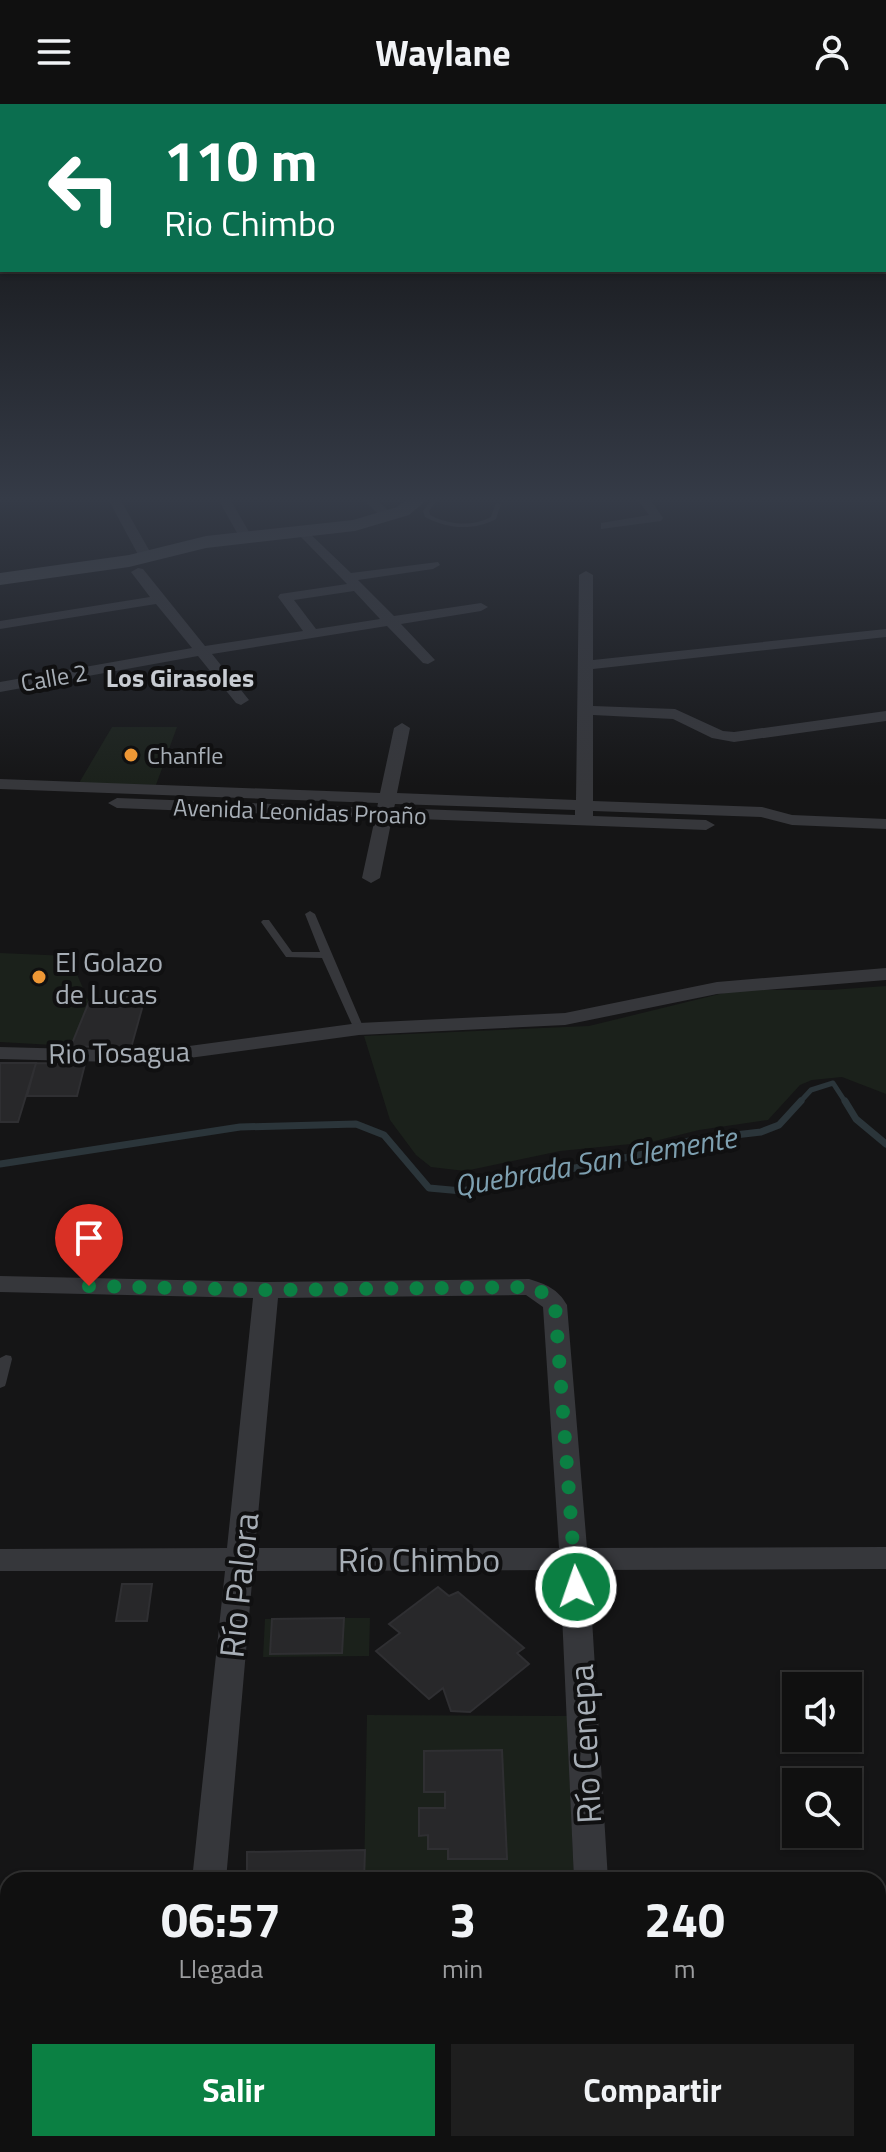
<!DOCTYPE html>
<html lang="es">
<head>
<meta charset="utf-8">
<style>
  body { margin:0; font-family:"Titillium Web",sans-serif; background:#1e1e1e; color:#f1f3f6; height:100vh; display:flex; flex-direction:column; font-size:30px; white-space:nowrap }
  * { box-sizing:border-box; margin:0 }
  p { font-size:26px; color:#9c9d9f }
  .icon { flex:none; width:44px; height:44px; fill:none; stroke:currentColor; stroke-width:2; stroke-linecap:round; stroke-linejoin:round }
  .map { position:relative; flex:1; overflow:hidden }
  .drawer { position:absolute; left:0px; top:1768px; width:886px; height:280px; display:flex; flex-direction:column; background:#101010; border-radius:24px 24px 0 0; box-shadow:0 2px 6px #0004,0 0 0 2px #303030 }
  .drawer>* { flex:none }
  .guide { position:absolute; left:0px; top:0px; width:886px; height:168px; box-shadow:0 2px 6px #0004,0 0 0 2px #303030; background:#0b6e4f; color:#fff; overflow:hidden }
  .tools { position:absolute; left:782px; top:1568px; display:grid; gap:16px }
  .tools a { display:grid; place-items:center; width:80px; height:80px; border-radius:0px; background:#101010; box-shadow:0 2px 6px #0004,0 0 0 2px #303030; font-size:40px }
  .pin { position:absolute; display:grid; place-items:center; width:68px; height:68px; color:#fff; margin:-82px -34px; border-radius:50% 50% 50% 0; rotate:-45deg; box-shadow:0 0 8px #0007 }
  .pin .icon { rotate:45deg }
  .me { position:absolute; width:88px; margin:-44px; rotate:357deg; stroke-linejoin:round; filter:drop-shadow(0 0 6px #0008) }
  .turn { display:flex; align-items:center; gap:28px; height:168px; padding:0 32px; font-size:36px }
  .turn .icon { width:104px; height:104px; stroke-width:2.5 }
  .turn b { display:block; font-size:56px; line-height:68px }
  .eta { display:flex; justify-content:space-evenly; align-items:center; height:136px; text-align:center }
  .eta b { font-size:48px; font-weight:700; line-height:56px }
  .primary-button { display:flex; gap:16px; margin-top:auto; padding:16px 32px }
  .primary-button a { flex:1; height:92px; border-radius:0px; background:#0b8043; color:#fff; font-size:32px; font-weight:700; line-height:92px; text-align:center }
  .primary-button a+a { background:#1e1e1e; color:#f1f3f6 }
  header { display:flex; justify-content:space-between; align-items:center; height:104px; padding:0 32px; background:#101010; font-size:36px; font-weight:700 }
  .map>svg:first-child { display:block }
</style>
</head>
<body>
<header><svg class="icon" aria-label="menu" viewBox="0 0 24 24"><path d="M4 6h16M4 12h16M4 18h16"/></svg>Waylane<svg class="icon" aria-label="person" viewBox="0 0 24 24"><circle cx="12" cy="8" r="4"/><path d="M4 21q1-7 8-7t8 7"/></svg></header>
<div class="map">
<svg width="886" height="2048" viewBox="0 0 886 2048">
  <rect width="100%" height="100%" fill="#151516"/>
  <path fill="#1b211b" d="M112 623H177L156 681 79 679Z
    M0 849 69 852 89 898 71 942 0 938Z
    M886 882V990L842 973 812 976 800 981 768 1016 699 1026 651 1038 560 1047 465 1067 431 1063 416 1051 390 1016 364 932 589 922 736 886H830Z
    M344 1514H370L369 1552 263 1553 265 1515H272L270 1550 342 1549Z
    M367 1611 567 1612 574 1776H364Z"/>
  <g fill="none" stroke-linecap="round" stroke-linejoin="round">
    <path stroke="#2b353a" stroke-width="5" d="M799 999 811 986 833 979 846 999"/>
    <path stroke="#2b353a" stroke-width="7" d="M845 997 856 1015 886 1040
      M0 1060 240 1023 356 1020 384 1031 429 1084 462 1087 644 1050 692 1036 761 1028 779 1021 801 997"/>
  </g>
  <path fill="#28282a" stroke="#2f2f32" stroke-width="2" d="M146 890 131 944 71 942 89 898Z
    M0 959H36L18 1018H0Z
    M36 959 85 960 77 992H27Z
    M122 1480H152L147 1517H116Z
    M438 1483 449 1492 458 1488 524 1544 517 1549 529 1560 470 1608 451 1607 443 1584 429 1595 376 1547 400 1529 389 1520Z
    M344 1514 342 1549 270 1550 272 1515Z
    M502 1646 507 1755H448V1745H428V1731L419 1732V1704H445V1688H424V1647Z
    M365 1746 364 1776H247V1748Z"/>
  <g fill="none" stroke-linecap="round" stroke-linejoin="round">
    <path fill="#36373b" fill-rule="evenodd" d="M432 395H438L429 407 430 411C449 421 472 423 491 413L496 399 501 400 496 415C474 427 447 425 425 413L423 407Z
      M310 807 315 810 364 925 363 927H355L354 925 322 854 286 853 261 818 263 816H269L292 848H320L305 810Z
      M6 1251 11 1252 12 1255 6 1279 5 1282 0 1284V1254Z"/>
    <path fill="#36373b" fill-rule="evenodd" d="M108 395H120L153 453 151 456H141Z
      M218 395H230L252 433 251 436H241Z
      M362 395H376L395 413 385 416Z
      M637 395H650L663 414 661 417 601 425V419L649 411Z
      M304 424 351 469 438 458 440 461 433 465 358 476 394 512 481 499 488 503 481 507 401 520 435 556 428 560 423 559 387 522 212 550 249 596 241 601 236 599 198 552 0 588V578L192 544 156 500 0 525V517L150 493 131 468 138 464 143 465 205 542 303 527 278 493 280 490 347 480 299 431 298 428ZM354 487 380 515 316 525 294 496Z
      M586 467 593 471V556L886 525V533L593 565V602L675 605 723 627 734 628 886 607V617L734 638 712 634 673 615 593 611V697L762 703 792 711 886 715V725L792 721 761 713 593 707V712L706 716 715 721 706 726 392 714 380 774 371 779 362 774 375 714 117 704 108 699 117 694 377 704 378 699 0 685V675L380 689 394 624 402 619 410 624 397 689 576 696 579 471ZM395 700 575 706V711L394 704Z
      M886 864V876L717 890 565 921 359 931 152 959 0 955V943L152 947 359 919 565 909 717 878Z
      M0 1172 266 1178 529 1175C546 1180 558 1185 567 1201L587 1444 886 1443V1465L589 1466 608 1776H574L560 1466 253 1467 226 1776H192L225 1467H0V1445L227 1444 253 1194 0 1188ZM526 1191 543 1203 559 1444H255L278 1194Z
      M164 2040H202L201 2048H163Z
      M595 2040H633L634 2048H596Z"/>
    <path fill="#44474b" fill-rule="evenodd" d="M407 395H428L409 411 355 427 206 444 129 463 0 481V469L129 451 206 432 353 416 397 403Z"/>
    <path fill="#52555a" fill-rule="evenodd" d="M878 1814H886V1868H878Z
      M0 1822H8V1876H0Z
      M0 1892H8V1950H0Z
      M878 1893H886V1951H878Z"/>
  </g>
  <linearGradient id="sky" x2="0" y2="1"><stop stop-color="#0c0c0c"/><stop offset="0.58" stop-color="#353b47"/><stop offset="1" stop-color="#353b47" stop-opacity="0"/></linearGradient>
  <rect width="886" height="682" fill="url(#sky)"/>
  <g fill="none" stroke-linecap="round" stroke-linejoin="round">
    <path stroke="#0b8043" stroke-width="14" stroke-dasharray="0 25.2" d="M89 1182 266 1186 529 1183 544 1189 555 1201 576 1483"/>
  </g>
  <g fill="#ee9735" stroke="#101011" stroke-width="3">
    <circle cx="131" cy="651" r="8"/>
    <circle cx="39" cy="873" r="8"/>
  </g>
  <g text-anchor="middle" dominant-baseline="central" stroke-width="8" stroke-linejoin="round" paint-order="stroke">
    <g font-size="24" fill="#a7aeb6" stroke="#101011">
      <text transform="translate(54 573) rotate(-10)">Calle 2</text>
      <text transform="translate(300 707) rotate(2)">Avenida Leonidas Proaño</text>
    </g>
    <g font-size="24" fill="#a7aeb6" stroke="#101011" text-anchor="start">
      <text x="147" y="651">Chanfle</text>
    </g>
    <g font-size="26" font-weight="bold" fill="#c8ccd2" stroke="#101011">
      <text x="180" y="573">Los Girasoles</text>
    </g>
    <g font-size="28" fill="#a7aeb6" stroke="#101011" text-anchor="start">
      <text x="55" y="857">El Golazo<tspan x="55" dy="32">de Lucas</tspan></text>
    </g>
    <g font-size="28" fill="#a7aeb6" stroke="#101011">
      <text transform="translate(119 948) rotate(-1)">Rio Tosagua</text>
    </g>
    <g font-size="30" font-style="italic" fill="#7ea0b1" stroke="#101011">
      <text transform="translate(595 1057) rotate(-10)">Quebrada San Clemente</text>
    </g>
    <g font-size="34" fill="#a7aeb6" stroke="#101011">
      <text x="419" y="1455">Río Chimbo</text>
      <text transform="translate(238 1481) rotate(-84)">Río Palora</text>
      <text transform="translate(584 1640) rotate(-93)">Río Cenepa</text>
    </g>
  </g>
</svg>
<div class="tools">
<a><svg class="icon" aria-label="sound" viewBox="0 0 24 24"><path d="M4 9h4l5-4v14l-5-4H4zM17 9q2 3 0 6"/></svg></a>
<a><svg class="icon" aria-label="search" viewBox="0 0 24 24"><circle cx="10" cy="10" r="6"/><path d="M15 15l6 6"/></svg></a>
</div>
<div class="pin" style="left:89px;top:1182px;background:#d93025"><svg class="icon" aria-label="arrive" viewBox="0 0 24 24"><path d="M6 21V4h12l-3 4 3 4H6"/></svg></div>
<svg class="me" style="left:576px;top:1483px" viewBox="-20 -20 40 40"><circle r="17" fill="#0b8043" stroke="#fff" stroke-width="3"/><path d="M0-11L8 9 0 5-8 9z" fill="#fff"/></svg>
<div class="guide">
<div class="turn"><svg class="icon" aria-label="left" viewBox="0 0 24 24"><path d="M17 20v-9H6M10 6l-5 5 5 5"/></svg><div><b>110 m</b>Rio Chimbo</div></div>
</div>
<section class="drawer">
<div class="eta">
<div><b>06:57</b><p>Llegada</p></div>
<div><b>3</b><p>min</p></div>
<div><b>240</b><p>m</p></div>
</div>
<div class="primary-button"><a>Salir</a><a>Compartir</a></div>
</section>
</div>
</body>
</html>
